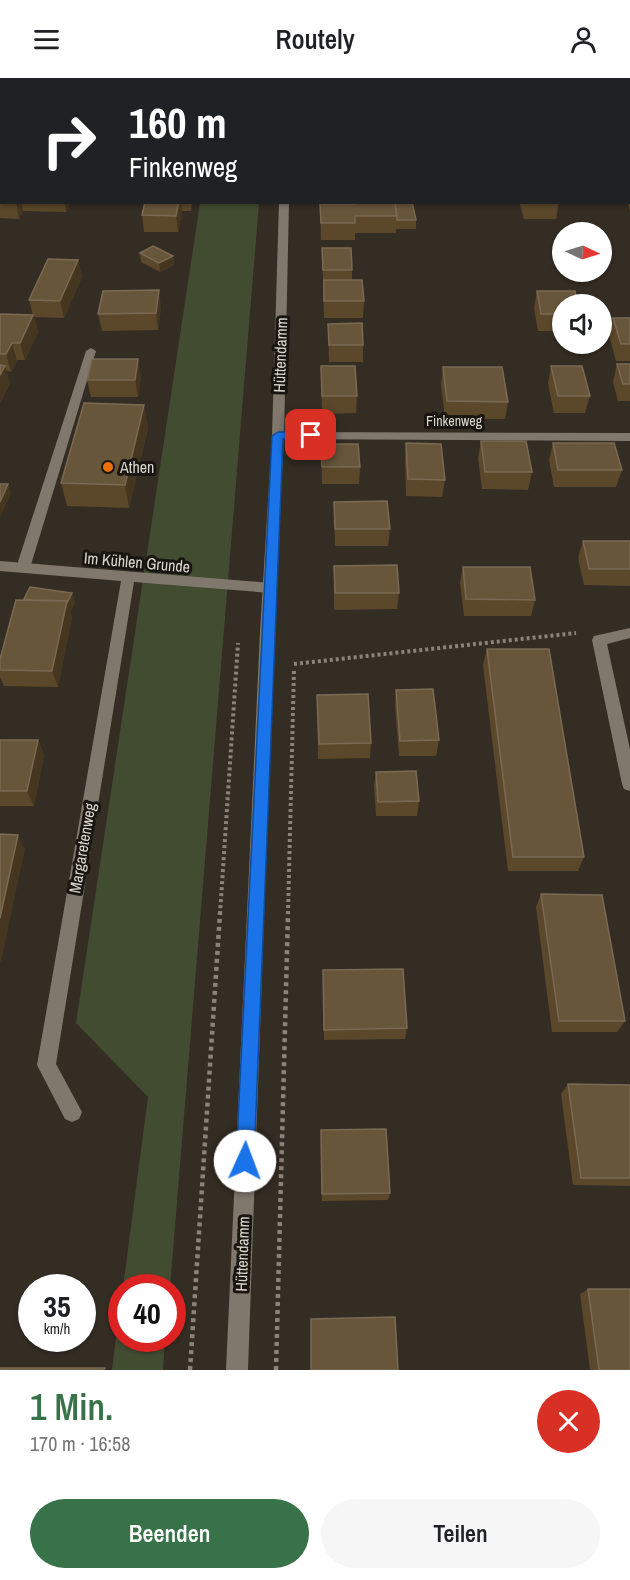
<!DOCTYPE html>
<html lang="de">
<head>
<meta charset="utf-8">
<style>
  body { margin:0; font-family:"Archivo Narrow",sans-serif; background:#f6f6f6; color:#202124; height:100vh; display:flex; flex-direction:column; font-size:22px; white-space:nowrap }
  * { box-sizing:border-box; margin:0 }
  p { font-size:20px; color:#757577 }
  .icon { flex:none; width:33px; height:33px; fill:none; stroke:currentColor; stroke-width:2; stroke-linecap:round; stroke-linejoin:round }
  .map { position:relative; height:1292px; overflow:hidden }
  .drawer { display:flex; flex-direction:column; background:#fff; flex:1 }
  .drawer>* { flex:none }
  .guide { position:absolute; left:0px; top:0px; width:630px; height:126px; box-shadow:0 2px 4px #0004; background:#202124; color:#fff; overflow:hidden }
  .needle { width:39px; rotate:94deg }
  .controls { position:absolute; left:552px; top:144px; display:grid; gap:12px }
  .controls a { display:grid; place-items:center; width:60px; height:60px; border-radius:50%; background:#fff; box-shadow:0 2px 4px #0004; font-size:30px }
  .speed { position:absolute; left:18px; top:1196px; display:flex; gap:12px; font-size:30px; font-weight:700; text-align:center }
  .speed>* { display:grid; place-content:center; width:78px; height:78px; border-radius:50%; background:#fff; box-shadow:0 2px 4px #0004; line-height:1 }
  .speed small { font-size:15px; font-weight:400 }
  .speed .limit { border:9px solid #d22; background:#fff; color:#111 }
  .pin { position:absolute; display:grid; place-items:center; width:51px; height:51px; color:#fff; margin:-26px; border-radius:12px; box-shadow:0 3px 9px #0006 }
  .me { position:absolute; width:66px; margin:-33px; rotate:2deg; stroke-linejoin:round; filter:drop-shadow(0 0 4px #0008) }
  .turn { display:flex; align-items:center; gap:21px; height:126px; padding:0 30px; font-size:27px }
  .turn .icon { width:78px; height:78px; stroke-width:2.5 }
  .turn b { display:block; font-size:42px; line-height:51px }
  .round { display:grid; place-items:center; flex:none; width:63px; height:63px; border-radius:32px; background:#f6f6f6 }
  .head { display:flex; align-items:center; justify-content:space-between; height:102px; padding:0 30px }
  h1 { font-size:36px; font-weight:600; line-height:45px; color:#377248 }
  .action { display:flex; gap:12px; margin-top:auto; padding:12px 30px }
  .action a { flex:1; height:69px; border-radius:36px; background:#377248; color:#fff; font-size:24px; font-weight:600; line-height:69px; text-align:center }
  .action a+a { background:#f6f6f6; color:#202124 }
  header { display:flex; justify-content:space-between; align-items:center; height:78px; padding:0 30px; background:#fff; font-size:27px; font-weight:600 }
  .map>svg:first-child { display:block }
</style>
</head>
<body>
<header><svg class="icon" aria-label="menu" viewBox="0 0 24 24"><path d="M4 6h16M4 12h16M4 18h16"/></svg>Routely<svg class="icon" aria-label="person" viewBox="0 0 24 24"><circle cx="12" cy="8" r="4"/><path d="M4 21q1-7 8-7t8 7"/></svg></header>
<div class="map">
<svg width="630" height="1292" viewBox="0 0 630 1292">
  <rect width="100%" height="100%" fill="#342d24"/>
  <path fill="#424c31" d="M200 125H259L170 1209H123L148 1019 76 945Z
    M121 1219 122 1260H165L163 1292H112Z"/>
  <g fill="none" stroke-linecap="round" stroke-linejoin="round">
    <path fill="#244d5f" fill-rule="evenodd" d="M324 0H331L332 2H326Z
      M628 78H630V82H628Z"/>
    <path stroke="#89847c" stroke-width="4" stroke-dasharray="3 3" stroke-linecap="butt" d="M294 586 576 555
      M220 836 238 565
      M288 836 294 591"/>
    <path stroke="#89847c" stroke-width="4.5" stroke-dasharray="4 4" stroke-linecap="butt" d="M190 1292 220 835
      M276 1292 288 835"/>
    <path fill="#80786d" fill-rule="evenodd" d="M91 270 96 273 30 490 28 493H18L16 490 86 273Z"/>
    <path fill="#80786d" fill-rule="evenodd" d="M78 0H86L77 2Z
      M628 94 630 95V101L628 100Z
      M278 354 630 355V363L274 361 272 358Z
      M0 483 271 505 278 510 271 515 134 504 56 986 82 1034 79 1041 72 1044 65 1041 37 987 121 503 0 493Z
      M630 550V560L607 566 630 671V713L624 711 622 706 592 562 594 558Z"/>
    <path fill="#80786d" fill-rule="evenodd" d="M281 0H289V2H281Z
      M279 124H289L284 358 274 554 248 1292H226L260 554 272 358Z"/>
  </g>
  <path fill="#5b472a" d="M98 0H130L129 1 132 2H98Z
    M0 36H2V51H0Z
    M0 64H1L2 94H0Z
    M628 98H630V133L627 124H628Z
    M2 112V124H70L66 134 23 133 19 141 0 140V114Z
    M145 124H192L191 133H182L178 154H144L142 137Z
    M324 124H350V126L416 142V151H396V155H355V162H321L320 126H324Z
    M519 124H559L556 141H524Z
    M322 170 352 192V202L364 223 363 240H324Z
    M140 175 173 178 174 187 160 194 141 184Z
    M78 182 82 199 64 240 34 239 38 254 25 282H17L11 294 6 293 10 305 0 325V236L33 237 29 222Z
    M537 213 562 226V253H538L534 230Z
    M161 229 158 252 102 253 98 236Z
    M613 240H630V283H616L609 257Z
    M328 246 363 267V284H329Z
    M617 286H630V323H618L613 304Z
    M321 288 357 318 356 335 322 336Z
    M551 288 590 318 585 335H554L548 305Z
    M443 289 508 324 505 341H445L441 306Z
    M141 298 138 319H91L87 302Z
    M144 327 148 350 129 430 67 428 61 405Z
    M481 363 532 394 528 412 482 411 478 380Z
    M406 365 445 402 442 419 406 418 405 382Z
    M553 365 622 392 616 409H554L549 382Z
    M321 366 360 389 359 406H322Z
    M334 424 390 451 388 468H335Z
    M583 463H630V508L584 507 578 480Z
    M334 488 399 515 397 531 334 532Z
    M463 489 535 522 531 538H464L460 505Z
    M24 521 75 524 70 534 72 539 58 609 4 608 0 599V581Z
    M487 571 584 779 578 793H508L483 587Z
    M396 612 439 662 436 678H399L395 628Z
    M317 617 371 665 370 680 318 681Z
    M0 662H38L44 677 34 728H0Z
    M376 694 419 723 417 738H376L374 708Z
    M541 816 625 943 617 954H552L536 829Z
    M323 904 407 950 405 961 324 962Z
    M568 1006 630 1007V1108L573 1107 561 1016Z
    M321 1061 390 1115 388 1122 322 1123Z
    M588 1211 630 1292H590L580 1216Z"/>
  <path fill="#453620" d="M16 124H21L23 133 19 141Z
    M64 124H70L66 134Z
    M179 124H181L182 134 178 154 176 138Z
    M173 178 174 187 160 194 159 185Z
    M78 182 82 199 64 240 60 223Z
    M159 212 161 229 158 252 156 235Z
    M33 237 38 254 25 282 20 265Z
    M12 265 17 282 11 294 6 276Z
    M138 281 141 298 138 319 135 302Z
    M5 288 10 305 0 325V297Z
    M144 327 148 350 129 430 125 407Z
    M8 406 11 415 0 440V424Z
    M72 515 75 524 70 534 72 539 58 609 52 593 67 523Z
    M38 662 44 677 34 728 27 713Z
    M18 757 25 771 1 884 0 883V840Z"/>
  <path fill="#68563b" stroke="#7a6a53" stroke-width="1.5" d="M8 0H48L47 2H8Z
    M0 64H2V78H0Z
    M2 112V124H0V114Z
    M145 124H179L176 138 142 137Z
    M355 124 395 125 397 138H355V145H321L320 126H355Z
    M412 124 416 142H397L395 125 393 124Z
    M153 168 173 178 159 185 140 175Z
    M322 170H351L352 192H323Z
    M48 181 78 182 60 223 29 222Z
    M324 202H362L364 223H324Z
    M159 212 156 235 98 236 103 213Z
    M537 213H575L577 226H562V236H541Z
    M0 236 33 237 20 265H12L6 276H0Z
    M613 240H630V266H621Z
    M362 245 363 267H329L328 246Z
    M92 281H138L135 302H87Z
    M617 286H630V306H623Z
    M0 287 5 288 0 297Z
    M321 288H355L357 318H322Z
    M551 288H582L590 318H558Z
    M443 289H502L508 324 447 323Z
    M84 325 144 327 125 407 61 405Z
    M481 363H526L532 394H485Z
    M406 365 441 366 445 402 408 401Z
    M553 365H614L622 392H558Z
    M321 366H358L360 389H322Z
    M0 406H8L0 424Z
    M387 423 390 451H335L334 424Z
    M583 463H630V491H589Z
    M397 487 399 515H335L334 488Z
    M463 489H530L535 522 466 521Z
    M30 509 72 515 67 525V523L32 522 24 521Z
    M16 522 67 523 52 593 0 592V581Z
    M487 571H549L584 779H513Z
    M433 611 439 662 400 663 396 612Z
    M368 616 371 665 319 666 317 617Z
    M0 662H38L27 713H0Z
    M416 693 419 723 378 724 376 694Z
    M0 756 18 757 0 840Z
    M541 816 602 817 625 943H559Z
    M403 891 407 950 324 952 323 892Z
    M568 1006 630 1007V1100H581Z
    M386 1051 390 1115 322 1116 321 1052Z
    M588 1211H630V1292H599Z
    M395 1239 398 1292H311V1241Z
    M0 1290H105L104 1292H0Z"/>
  <path fill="#1a73e8" stroke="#114b97" stroke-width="1.5" d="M278 354H311L317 357 311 361H283L254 1083 252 1089 245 1092 239 1089 236 1083 272 358Z"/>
  <circle fill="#e8710a" stroke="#191612" stroke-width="2" cx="108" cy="389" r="6"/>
  <g text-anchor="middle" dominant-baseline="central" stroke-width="6" stroke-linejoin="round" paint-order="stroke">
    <g font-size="14" fill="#dbd7d0" stroke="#191612">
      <text x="454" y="343">Finkenweg</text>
    </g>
    <g font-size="16" fill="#dbd7d0" stroke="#191612">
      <text transform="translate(280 277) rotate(-88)">Hüttendamm</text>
      <text transform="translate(137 484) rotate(5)">Im Kühlen Grunde</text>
      <text transform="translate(82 770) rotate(-80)">Margaretenweg</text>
      <text transform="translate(242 1176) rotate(-88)">Hüttendamm</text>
    </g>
    <g font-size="16" fill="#dbd7d0" stroke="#191612" text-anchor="start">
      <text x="120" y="389">Athen</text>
    </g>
  </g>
</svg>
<div class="controls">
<a><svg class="needle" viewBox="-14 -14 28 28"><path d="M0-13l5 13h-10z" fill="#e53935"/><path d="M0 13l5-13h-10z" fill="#757577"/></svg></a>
<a><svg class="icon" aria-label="sound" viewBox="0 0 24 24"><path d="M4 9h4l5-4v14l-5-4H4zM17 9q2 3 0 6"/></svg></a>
</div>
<div class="speed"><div>35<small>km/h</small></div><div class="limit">40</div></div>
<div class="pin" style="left:311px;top:357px;background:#d93025"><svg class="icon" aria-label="arrive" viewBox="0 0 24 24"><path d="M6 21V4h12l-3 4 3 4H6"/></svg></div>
<svg class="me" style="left:245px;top:1083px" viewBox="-20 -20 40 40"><circle r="19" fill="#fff"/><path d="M0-13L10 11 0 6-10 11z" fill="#1a73e8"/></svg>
<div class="guide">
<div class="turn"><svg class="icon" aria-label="right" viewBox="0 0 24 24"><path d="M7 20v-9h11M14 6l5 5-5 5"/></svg><div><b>160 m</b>Finkenweg</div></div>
</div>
</div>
<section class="drawer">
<div class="head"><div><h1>1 Min.</h1><p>170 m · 16:58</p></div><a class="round" style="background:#d93025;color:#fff"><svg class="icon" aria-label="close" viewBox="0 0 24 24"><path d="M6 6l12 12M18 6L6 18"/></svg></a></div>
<div class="action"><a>Beenden</a><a>Teilen</a></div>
</section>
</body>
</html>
